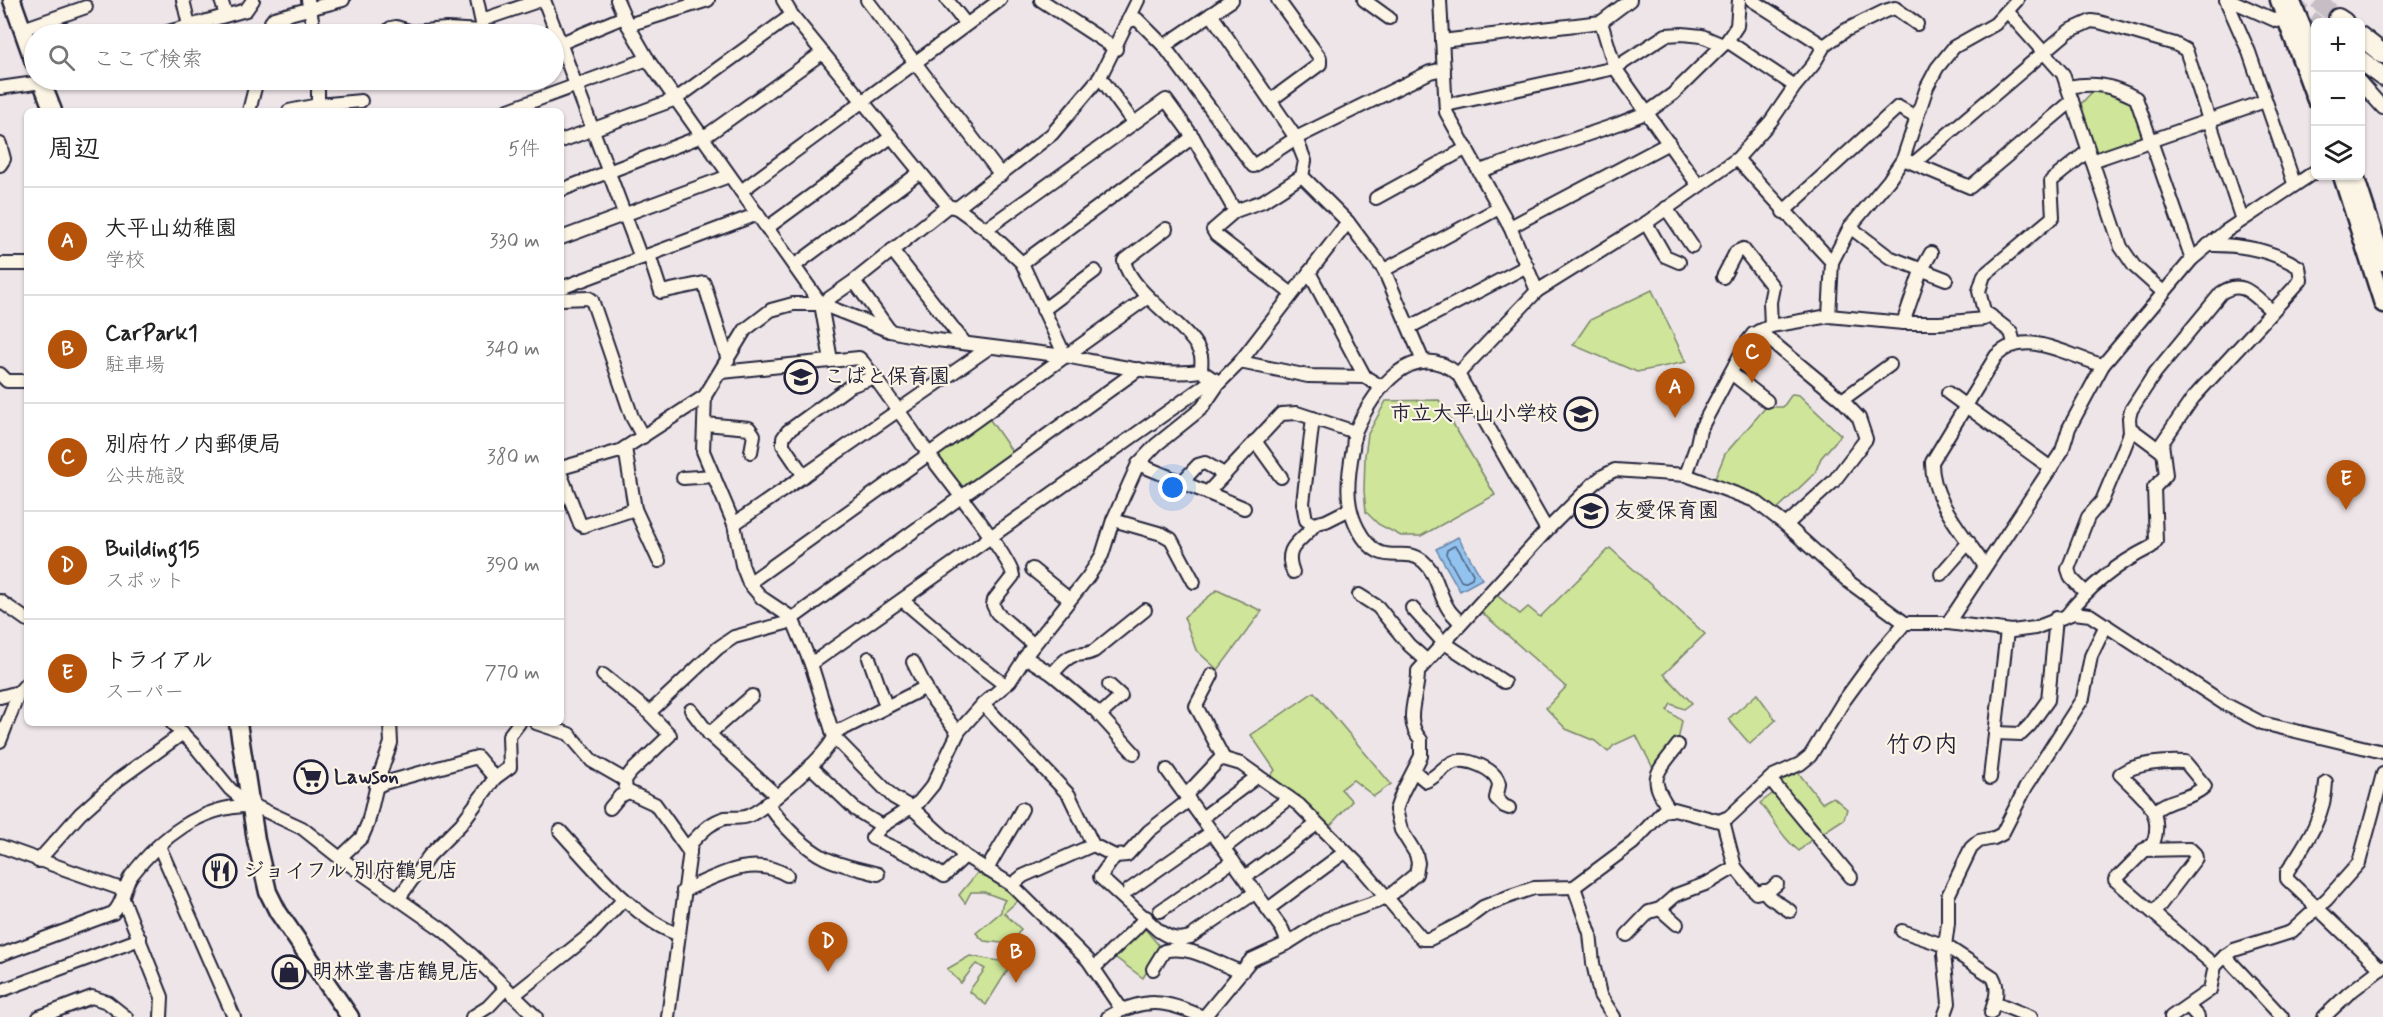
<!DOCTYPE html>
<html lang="ja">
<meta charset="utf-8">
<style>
:root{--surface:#fff;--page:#f2f2f2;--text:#222;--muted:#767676;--line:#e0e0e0;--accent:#b45309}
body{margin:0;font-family:Mynerve,"Klee One",sans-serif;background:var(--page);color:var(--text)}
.controls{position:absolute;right:18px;top:18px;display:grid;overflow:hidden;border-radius:9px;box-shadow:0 2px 4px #0004}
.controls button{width:54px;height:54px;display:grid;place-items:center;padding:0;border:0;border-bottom:2px solid var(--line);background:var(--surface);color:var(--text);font:30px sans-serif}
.you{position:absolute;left:1173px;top:488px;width:21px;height:21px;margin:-15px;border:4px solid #fff;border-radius:50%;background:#1a73e8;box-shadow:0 0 0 9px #1a73e833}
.badge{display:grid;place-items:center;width:39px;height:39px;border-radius:50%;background:var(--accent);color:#fff;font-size:20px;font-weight:700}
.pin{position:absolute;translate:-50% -50px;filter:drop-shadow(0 2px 3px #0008)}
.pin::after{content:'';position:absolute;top:32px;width:21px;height:18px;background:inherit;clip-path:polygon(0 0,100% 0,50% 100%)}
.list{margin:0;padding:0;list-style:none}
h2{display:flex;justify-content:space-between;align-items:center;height:78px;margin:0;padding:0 24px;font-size:26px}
h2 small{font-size:20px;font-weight:400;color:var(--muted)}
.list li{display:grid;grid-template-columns:39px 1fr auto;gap:18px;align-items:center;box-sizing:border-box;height:108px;padding:0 24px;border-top:2px solid var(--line)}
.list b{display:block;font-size:22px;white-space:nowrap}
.list p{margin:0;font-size:20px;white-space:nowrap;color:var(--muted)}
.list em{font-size:20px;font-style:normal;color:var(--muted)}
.icon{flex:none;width:33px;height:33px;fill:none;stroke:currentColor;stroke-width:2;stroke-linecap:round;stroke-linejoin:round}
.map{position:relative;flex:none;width:2383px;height:1017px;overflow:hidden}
.search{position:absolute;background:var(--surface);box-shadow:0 2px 4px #0004;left:24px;top:24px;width:540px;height:66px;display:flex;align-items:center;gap:15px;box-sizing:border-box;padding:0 21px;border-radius:33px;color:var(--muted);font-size:22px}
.panel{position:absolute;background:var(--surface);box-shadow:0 2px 4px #0004;left:24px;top:108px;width:540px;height:618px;border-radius:9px}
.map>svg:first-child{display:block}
.green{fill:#cee59a;stroke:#78846a;stroke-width:1.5}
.water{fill:#92c3ee;stroke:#6583a6;stroke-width:1.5}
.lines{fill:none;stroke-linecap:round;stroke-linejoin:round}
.shore{stroke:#4f6283;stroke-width:1.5}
.highway-tunnel{stroke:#c5bec5;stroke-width:18;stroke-dasharray:18 9;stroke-linecap:butt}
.minor-casing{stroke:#22223b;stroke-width:16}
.major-casing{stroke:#22223b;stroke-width:21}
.highway-casing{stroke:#22223b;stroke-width:22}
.minor{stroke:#fcf5e5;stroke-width:12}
.major{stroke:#fcf5e5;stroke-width:16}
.highway{stroke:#fcf5e5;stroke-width:18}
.labels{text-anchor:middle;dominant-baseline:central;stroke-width:4.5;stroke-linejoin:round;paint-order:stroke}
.poi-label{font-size:21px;font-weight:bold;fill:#22223b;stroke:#fcf5e5;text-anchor:start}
.quarter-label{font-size:24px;font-weight:bold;fill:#22223b;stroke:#fcf5e5}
</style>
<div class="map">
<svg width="2383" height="1017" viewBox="0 0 2383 1017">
<rect width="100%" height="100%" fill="#eee5e8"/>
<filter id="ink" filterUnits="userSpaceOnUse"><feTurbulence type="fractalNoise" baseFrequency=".0167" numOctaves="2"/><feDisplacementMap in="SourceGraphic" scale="12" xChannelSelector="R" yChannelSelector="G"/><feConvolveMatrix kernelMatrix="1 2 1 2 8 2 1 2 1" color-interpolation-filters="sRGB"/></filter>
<g filter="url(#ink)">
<!-- green -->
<g class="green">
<polygon points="2095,89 2133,104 2145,139 2095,157 2078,107"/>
<polygon points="1652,290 1686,362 1637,372 1573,345 1590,320"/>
<polygon points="1792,394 1799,395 1841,435 1821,458 1815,473 1775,511 1714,481 1725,454 1766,407 1783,407"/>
<polygon points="1439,400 1495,495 1421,536 1401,536 1378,524 1366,512 1364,491 1365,456 1368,434 1386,401"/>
<polygon points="988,417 1016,457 961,495 933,455"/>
<polygon points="1610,548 1705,634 1664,674 1692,703 1684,709 1671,704 1667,710 1682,721 1678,741 1654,770 1636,735 1614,745 1608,752 1595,741 1566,729 1546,708 1566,687 1479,610 1495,594 1520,614 1528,607 1540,617"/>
<polygon points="1217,590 1262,611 1218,670 1196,650 1184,617"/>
<polygon points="1314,692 1391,784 1374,796 1353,780 1341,789 1352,801 1328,828 1270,777 1275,770 1251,735"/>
<polygon points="1757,694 1776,720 1750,744 1728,719"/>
<polygon points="1797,771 1822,803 1833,797 1847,809 1844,819 1824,832 1819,831 1777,779"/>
<path d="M1775 792 1814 837 1799 851C1782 838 1774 819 1760 803Z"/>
<polygon points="978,872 1002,884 1021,898 1004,913 1021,929 1011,944 984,941 976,933 1001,912 1002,905 1005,900 984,892 971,892 965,903 959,895"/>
<polygon points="1141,924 1161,948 1143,978 1116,958 1115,954"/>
<polygon points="970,956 1012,963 986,1005 969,991 985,969 977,964 974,966 961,983 947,969"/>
</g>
<!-- water -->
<polygon class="water" points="1458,537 1482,579 1460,591 1436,549"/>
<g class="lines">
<!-- shore -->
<polygon class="shore" points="1454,546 1457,547 1473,574 1472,578 1464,582 1461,581 1446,554 1447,550"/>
<!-- highway-tunnel -->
<g class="highway-tunnel">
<polyline points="2317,0 2338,18"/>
<polyline points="2289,2 2316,24"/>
</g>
<!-- minor casing -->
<g class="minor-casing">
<g id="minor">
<polyline points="183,0 189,25"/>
<polyline points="221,0 226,15"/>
<polyline points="308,0 315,34"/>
<polyline points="477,0 483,28"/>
<polyline points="544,0 641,258"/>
<polyline points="617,0 628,25 650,63 821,304 831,360"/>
<path d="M783 0 792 15 948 206 957 208 986 229 1022 263 1065 356C1109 364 1157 377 1201 371L1219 383"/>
<polyline points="867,0 1001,175"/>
<polyline points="947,0 966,24"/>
<polyline points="1041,0 1116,49"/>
<polyline points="1364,0 1389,18"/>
<polyline points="1440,0 1446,112 1510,227 1537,291"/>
<polyline points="1752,0 1824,46"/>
<polyline points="2226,0 2249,52 2294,183"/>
<polyline points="2230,0 2277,21 2286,18"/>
<polyline points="2007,11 2063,74 2121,247 2134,266 2163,292"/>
<polyline points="1211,14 1296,138 1305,161 1302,176 1263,201 1235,211 1213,230 1216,235 1292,294"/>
<polyline points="482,20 541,0"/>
<polyline points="1129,21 1137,19 1164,46 1253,166 1296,138 1430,72 1444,69"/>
<polyline points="1601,22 1615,68 1698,185"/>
<polyline points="628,25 708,0"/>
<polyline points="23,29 86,7"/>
<polyline points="161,34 246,10 253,0"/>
<polyline points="268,34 271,22 274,18 343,0"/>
<polyline points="385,34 391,28 396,27 412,32 446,29 483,31"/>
<polyline points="1442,41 1601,22 1630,0"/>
<polyline points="1727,41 1795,86"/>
<polyline points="554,46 624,17"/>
<polyline points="1164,46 1232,0"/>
<polyline points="1100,77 1133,122"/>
<polyline points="2360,82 2383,108"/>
<path d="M2068 87C2094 82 2112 85 2136 98L2192 259"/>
<polyline points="0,88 42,82"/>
<polyline points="1271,100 1320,64 1320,58 1278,0"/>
<polyline points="1446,105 1615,68 1666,35 1682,34 1702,36 1723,45"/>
<polyline points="249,111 257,80"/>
<polyline points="289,111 318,105 361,101"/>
<polyline points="318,111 318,80"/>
<polyline points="506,111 648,59"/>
<polyline points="561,141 676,99 792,15"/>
<polyline points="0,144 4,159 0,165"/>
<polyline points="1737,159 1832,262"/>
<polyline points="1908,161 1970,187 2072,101"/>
<polyline points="2092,161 2265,101"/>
<polyline points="1914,163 2069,31 2091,21 2099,22 2175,44 2186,50 2242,220"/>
<polyline points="1480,171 1618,124 1648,112 1673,94 1727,41 1737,26 1739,0"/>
<polyline points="1302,176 1348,222 1384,270 1423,361"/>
<polyline points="561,190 710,133 822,53"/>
<polyline points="741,191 1000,0"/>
<polyline points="1376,198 1467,148"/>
<polyline points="957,208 1052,134 1100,77 1138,0"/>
<polyline points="1666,208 1692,246"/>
<polyline points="1783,212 1898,107 1916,117"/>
<polyline points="1646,223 1665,256 1679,262"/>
<polyline points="1510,227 1669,143"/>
<polyline points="1850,227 1889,257 1946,279"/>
<polyline points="767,228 891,137"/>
<polyline points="986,229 1166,100 1193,137 1235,211"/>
<path d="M1166 229 1124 261C1132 296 1195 328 1201 356 1202 361 1201 366 1201 371"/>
<polyline points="561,238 729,176"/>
<polyline points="892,250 964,342"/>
<polyline points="649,255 661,292 704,283 728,360"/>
<polyline points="1022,263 1193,137"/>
<polyline points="0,264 27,264"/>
<polyline points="794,266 919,173"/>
<polyline points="1384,270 1499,208"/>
<polyline points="1309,272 1365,377"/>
<polyline points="1723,277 1736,252 1743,249 1773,287 1770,302 1771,326"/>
<polyline points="854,281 890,331"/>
<polyline points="561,288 758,214"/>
<polyline points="561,299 589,298 592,300 632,417 643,437"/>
<polyline points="821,304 854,281 948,206"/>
<polyline points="1043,310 1095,271"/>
<polyline points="1829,316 1832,262 1850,227 1889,180 1903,159 1927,87 1937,68 1954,47 1995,24 2017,0"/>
<polyline points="1903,323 1921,271 1931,253"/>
<polyline points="1410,327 1527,266"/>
<polyline points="1759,331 1842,400 1859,418 1866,439 1834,481 1786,525"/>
<polyline points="2014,343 2011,332 1984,311 1979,291 1984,275 2053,217 2051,181 2088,151"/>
<polyline points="1240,362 1308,376 1365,377 1382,387"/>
<path d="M722 372 859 358 863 362C886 392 908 424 930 456 944 475 1012 559 1013 576L994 600 993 605 997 613 1034 645"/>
<polyline points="1731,373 1767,401"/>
<polyline points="0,374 7,381 27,381"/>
<polyline points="1458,374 1537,291 1646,223 1737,159 1771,121 1795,86 1813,65 1824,46 1846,30 1885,11 1895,8 1917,24"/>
<polyline points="1948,393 2051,468"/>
<polyline points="1842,400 1890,365"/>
<polyline points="1313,418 1303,503 1306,520 1313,524 1326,521 1350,509"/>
<polyline points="705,424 749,428 754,435 751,452"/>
<polyline points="2130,428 2161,451"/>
<polyline points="1255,441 1281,477"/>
<polyline points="625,448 635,509 659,561"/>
<polyline points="1138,464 1244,508"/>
<polyline points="561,468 620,451 705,396 745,330 771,310 793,304 821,304 890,331 929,339 1065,356"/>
<polyline points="561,475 580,524 583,526 635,509"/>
<polyline points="1686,475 1697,444 1700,430 1747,342 1753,334 1771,326 1829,316 1903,323 1940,323 1984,319 1991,316"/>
<polyline points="804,476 783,445 783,438 788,431 850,386 875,377"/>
<polyline points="683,478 714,476"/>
<polyline points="1182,482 1198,465 1205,463 1224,474"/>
<polyline points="1208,492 1281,414 1297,413 1355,432"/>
<polyline points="1113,520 1162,534 1171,539 1194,582"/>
<polyline points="734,524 990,347"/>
<path d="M1984 565C1964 534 1931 500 1932 462L1996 356C2026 326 2068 357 2103 365"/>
<polyline points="1032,569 1069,599"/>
<path d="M1293 572C1282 546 1302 542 1315 524"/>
<polyline points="1941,574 1969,542"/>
<polyline points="749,583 1148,297"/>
<path d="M2086 593 2071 578 2068 569 2088 517 2102 501 2123 451 2130 433 2129 418 2131 410 2155 373 2221 293C2243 278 2254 296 2272 311"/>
<polyline points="1359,595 1378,607 1409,645 1426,660"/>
<polyline points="902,600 980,666 1005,685"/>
<polyline points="0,601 27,620"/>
<polyline points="1412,608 1443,642 1504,682"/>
<path d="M2067 615C2090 585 2117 564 2151 547L2156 541 2154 488 2166 475 2162 443 2193 398 2301 280 2299 267C2272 250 2240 244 2208 245"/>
<path d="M1461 623C1457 619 1452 614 1449 610 1438 594 1438 574 1423 561 1402 544 1381 572 1358 529 1344 503 1348 476 1353 448 1354 442 1353 436 1356 430 1373 392 1412 336 1458 374L1547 530"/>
<polyline points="1948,623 2062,451 2069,428 2103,365 2192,259 2226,231 2316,171"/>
<polyline points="1025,657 1052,674 1095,710 1134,753"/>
<polyline points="869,658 886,706"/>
<polyline points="913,662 930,696 958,733"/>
<polyline points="811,664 1214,379"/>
<path d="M1052 674C1058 668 1066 657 1075 655 1084 654 1086 655 1094 651L1145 610"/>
<polyline points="603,675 644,708 670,735 631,772 625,780 626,793"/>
<polyline points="1212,675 1196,706 1224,759"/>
<polyline points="0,697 19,692"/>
<polyline points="983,704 1069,795 1093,845 1115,856 1127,855 1149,831 1189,800"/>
<polyline points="691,710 709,734 777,796"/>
<polyline points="649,713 718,648 734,637 786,623 1139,369"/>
<polyline points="1100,715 1121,696 1109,685"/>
<polyline points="172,723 194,745 230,789 244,801 302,828 340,858 443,930 473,956 536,1017"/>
<polyline points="536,723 569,734 592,761 625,780"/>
<polyline points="832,732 843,729 926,687"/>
<polyline points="1995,733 2021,734 2030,725 2048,700 2056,618"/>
<polyline points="709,734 752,696"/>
<polyline points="834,737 893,797 912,808 965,856 1012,885 1088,960 1122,1010"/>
<polyline points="0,741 19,692 27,683"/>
<polyline points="810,766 856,810 882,826"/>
<polyline points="1167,770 1282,929 1288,943"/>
<path d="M1414 771 1426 781C1437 777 1443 766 1454 762 1467 757 1496 769 1499 784 1499 787 1497 794 1496 798L1504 806 1509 808"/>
<polyline points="1990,778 2007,631"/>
<polyline points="1770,779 1851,877"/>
<path d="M2326 782C2325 817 2305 844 2287 872V879L2381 969"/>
<polyline points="376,787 384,783 477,757 495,778"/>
<polyline points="1186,795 1219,760 1224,759 1241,764 1299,805 1359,865 1422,939 1430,939 1463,922 1483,907 1513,895 1534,888 1574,887 1633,843 1663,811 1674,809 1719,821 1729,817 1773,776 1800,764 1810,756 1843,702 1875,658 1905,623"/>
<path d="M767 803C782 824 802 846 825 858 841 866 861 869 878 874"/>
<polyline points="610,808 620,796 629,792 655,804 690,853"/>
<path d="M1670 810C1647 776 1656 775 1678 745"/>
<path d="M2155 811C2168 798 2191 800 2205 786L2185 762C2166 761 2136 763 2120 774 2140 795 2164 809 2154 841L2115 880 2215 966"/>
<polyline points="1202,818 1258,776"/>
<polyline points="1723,821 1735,867"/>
<path d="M560 831C590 864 636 921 678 934"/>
<polyline points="0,846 124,890"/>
<polyline points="159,846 234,1017"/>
<polyline points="1224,848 1289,798"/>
<polyline points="2143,850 2190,849 2195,854 2196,858 2154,913"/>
<polyline points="344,854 362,837 368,823 378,780 391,743 390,723"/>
<polyline points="965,856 944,876 914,857 872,838 882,826 919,802 933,785 959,731 983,704 1010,681 1030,650 1088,577 1102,555 1113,520 1138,464 1156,445 1202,408 1219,383 1240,362 1348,222"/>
<path d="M1115 856 1100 877 1159 931C1170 938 1177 941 1190 937L1256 892"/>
<polyline points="38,861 80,814 118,780 183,733"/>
<path d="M987 870C998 848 1011 830 1022 809"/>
<polyline points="1245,877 1317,824"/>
<polyline points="1012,885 1023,876 1093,845"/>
<polyline points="1574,887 1590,933 1593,963 1600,995 1614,1017"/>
<polyline points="1129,890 1212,832"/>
<path d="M683 891C717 876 751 854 787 875"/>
<polyline points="1764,891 1769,897 1790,911"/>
<polyline points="399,898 429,856 461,824 495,778 510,767 509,736 519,723"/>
<polyline points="123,899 162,997 161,1017"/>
<polyline points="1268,909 1345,852"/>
<polyline points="1660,909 1676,895 1708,883 1735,867 1756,893 1770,890 1777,884"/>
<polyline points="1160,911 1233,861"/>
<path d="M1902 931 1946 946 1993 977C2000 990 1995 1000 1991 1013"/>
<polyline points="1627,935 1649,912 1660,909 1677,924"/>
<path d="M0 955 113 913C124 903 123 888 131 876 160 838 201 805 251 806"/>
<polyline points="2225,956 2282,1017"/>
<polyline points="1094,968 1134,930 1146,917"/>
<path d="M1153 969 1164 951C1192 944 1216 964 1242 972"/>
<polyline points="0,991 140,939"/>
<polyline points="514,995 592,933 624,899"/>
<polyline points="1994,1002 2031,1017"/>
<polyline points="2188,1006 2198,1017"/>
<polyline points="39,1017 92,997 107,1002 126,1017"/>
<polyline points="472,1017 488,1007 506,988"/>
<path d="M668 1017 691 843C701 833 710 822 725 818 732 817 741 819 748 816 767 808 826 756 834 737L811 664 792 618 762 598 749 583 742 565 734 524 703 451 705 396"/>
<path d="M1108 1017C1145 997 1166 1000 1203 1017"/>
<path d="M1204 1017 1251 960 1288 943 1326 919 1376 902 1393 893 1416 874 1418 863 1416 854 1401 830 1396 810 1402 793 1421 756V740C1402 719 1419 695 1418 671L1547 530 1593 484 1603 476 1615 470 1686 475 1755 501 1786 525 1849 582 1905 623H1948L2012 631 2035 628 2074 613 2090 615 2225 704 2262 723 2383 752"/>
<polyline points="1944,1017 1949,1003 1944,954 1948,923 1948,896 1971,848 1979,841 1994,838 2002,834 2026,787 2083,698 2091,656 2106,625"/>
<polyline points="2171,1017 2210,990 2215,966 2225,956 2234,950 2291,932 2327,899 2359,863 2383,774"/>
<polyline points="2324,1017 2349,993 2383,967"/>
</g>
</g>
<!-- major casing -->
<g class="major-casing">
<g id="major">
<polyline points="12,0 34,62"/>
<polyline points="2279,0 2316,100"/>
<polyline points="2291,0 2316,60"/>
<polyline points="41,80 53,111"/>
<polyline points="2342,176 2383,304"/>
<polyline points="2355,176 2383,262"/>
<polyline points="238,723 256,840 268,892 278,912 350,1017"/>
</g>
</g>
<!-- highway casing -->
<g class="highway-casing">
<g id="highway">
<polyline points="2338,18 2344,22"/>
<polyline points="2360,36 2383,54"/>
<polyline points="2360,60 2383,77"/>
</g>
</g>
<!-- minor -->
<use href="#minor" class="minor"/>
<!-- major -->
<use href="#major" class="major"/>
<!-- highway -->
<use href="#highway" class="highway"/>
</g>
</g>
<!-- icons -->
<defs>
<g id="school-ring" transform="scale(1.725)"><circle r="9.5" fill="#fcf5e5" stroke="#22223b" stroke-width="1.5"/><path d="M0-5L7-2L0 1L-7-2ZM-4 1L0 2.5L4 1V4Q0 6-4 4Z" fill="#22223b"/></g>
<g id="supermarket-ring" transform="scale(1.725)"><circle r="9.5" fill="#fcf5e5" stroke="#22223b" stroke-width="1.5"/><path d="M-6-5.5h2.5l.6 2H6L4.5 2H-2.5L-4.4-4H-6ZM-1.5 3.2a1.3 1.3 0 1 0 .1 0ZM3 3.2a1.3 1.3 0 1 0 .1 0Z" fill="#22223b"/></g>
<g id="restaurant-ring" transform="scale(1.725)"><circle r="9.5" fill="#fcf5e5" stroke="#22223b" stroke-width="1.5"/><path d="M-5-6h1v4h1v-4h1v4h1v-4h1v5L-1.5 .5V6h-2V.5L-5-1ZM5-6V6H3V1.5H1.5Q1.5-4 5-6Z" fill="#22223b"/></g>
<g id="shop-ring" transform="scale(1.725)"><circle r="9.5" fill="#fcf5e5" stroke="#22223b" stroke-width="1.5"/><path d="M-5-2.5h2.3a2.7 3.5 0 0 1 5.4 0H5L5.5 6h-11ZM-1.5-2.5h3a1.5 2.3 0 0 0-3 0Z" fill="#22223b"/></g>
</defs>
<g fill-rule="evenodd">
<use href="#school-ring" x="801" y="377"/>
<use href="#school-ring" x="1581" y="414"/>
<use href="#school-ring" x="1591" y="511"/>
<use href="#supermarket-ring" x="311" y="777"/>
<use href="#restaurant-ring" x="220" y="871"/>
<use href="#shop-ring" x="289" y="972"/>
</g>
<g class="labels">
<!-- poi labels -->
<g class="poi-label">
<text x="824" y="377">こばと保育園</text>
<text x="1558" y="414" text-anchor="end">市立大平山小学校</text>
<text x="1614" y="511">友愛保育園</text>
<text x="334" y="777">Lawson</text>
<text x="243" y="871">ジョイフル 別府鶴見店</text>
<text x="312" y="972">明林堂書店鶴見店</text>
</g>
<!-- quarter labels -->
<g class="quarter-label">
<text x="1922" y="745">竹の内</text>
</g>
</g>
</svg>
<div class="controls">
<button>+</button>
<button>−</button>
<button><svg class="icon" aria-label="layers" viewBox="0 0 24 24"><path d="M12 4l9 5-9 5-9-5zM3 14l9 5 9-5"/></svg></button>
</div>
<div class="you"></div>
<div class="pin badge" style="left:1675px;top:418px">A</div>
<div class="pin badge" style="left:1016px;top:983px">B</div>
<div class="pin badge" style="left:1752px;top:383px">C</div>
<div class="pin badge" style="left:828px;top:972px">D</div>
<div class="pin badge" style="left:2346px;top:510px">E</div>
<div class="search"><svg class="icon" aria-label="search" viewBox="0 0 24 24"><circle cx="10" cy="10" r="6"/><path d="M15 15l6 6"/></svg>ここで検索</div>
<section class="panel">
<h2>周辺<small>5件</small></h2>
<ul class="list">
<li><span class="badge">A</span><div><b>大平山幼稚園</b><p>学校</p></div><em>330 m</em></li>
<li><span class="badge">B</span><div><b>CarPark1</b><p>駐車場</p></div><em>340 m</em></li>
<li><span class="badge">C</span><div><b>別府竹ノ内郵便局</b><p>公共施設</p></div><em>380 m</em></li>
<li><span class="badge">D</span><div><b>Building15</b><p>スポット</p></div><em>390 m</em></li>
<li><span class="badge">E</span><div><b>トライアル</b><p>スーパー</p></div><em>770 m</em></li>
</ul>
</section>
</div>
